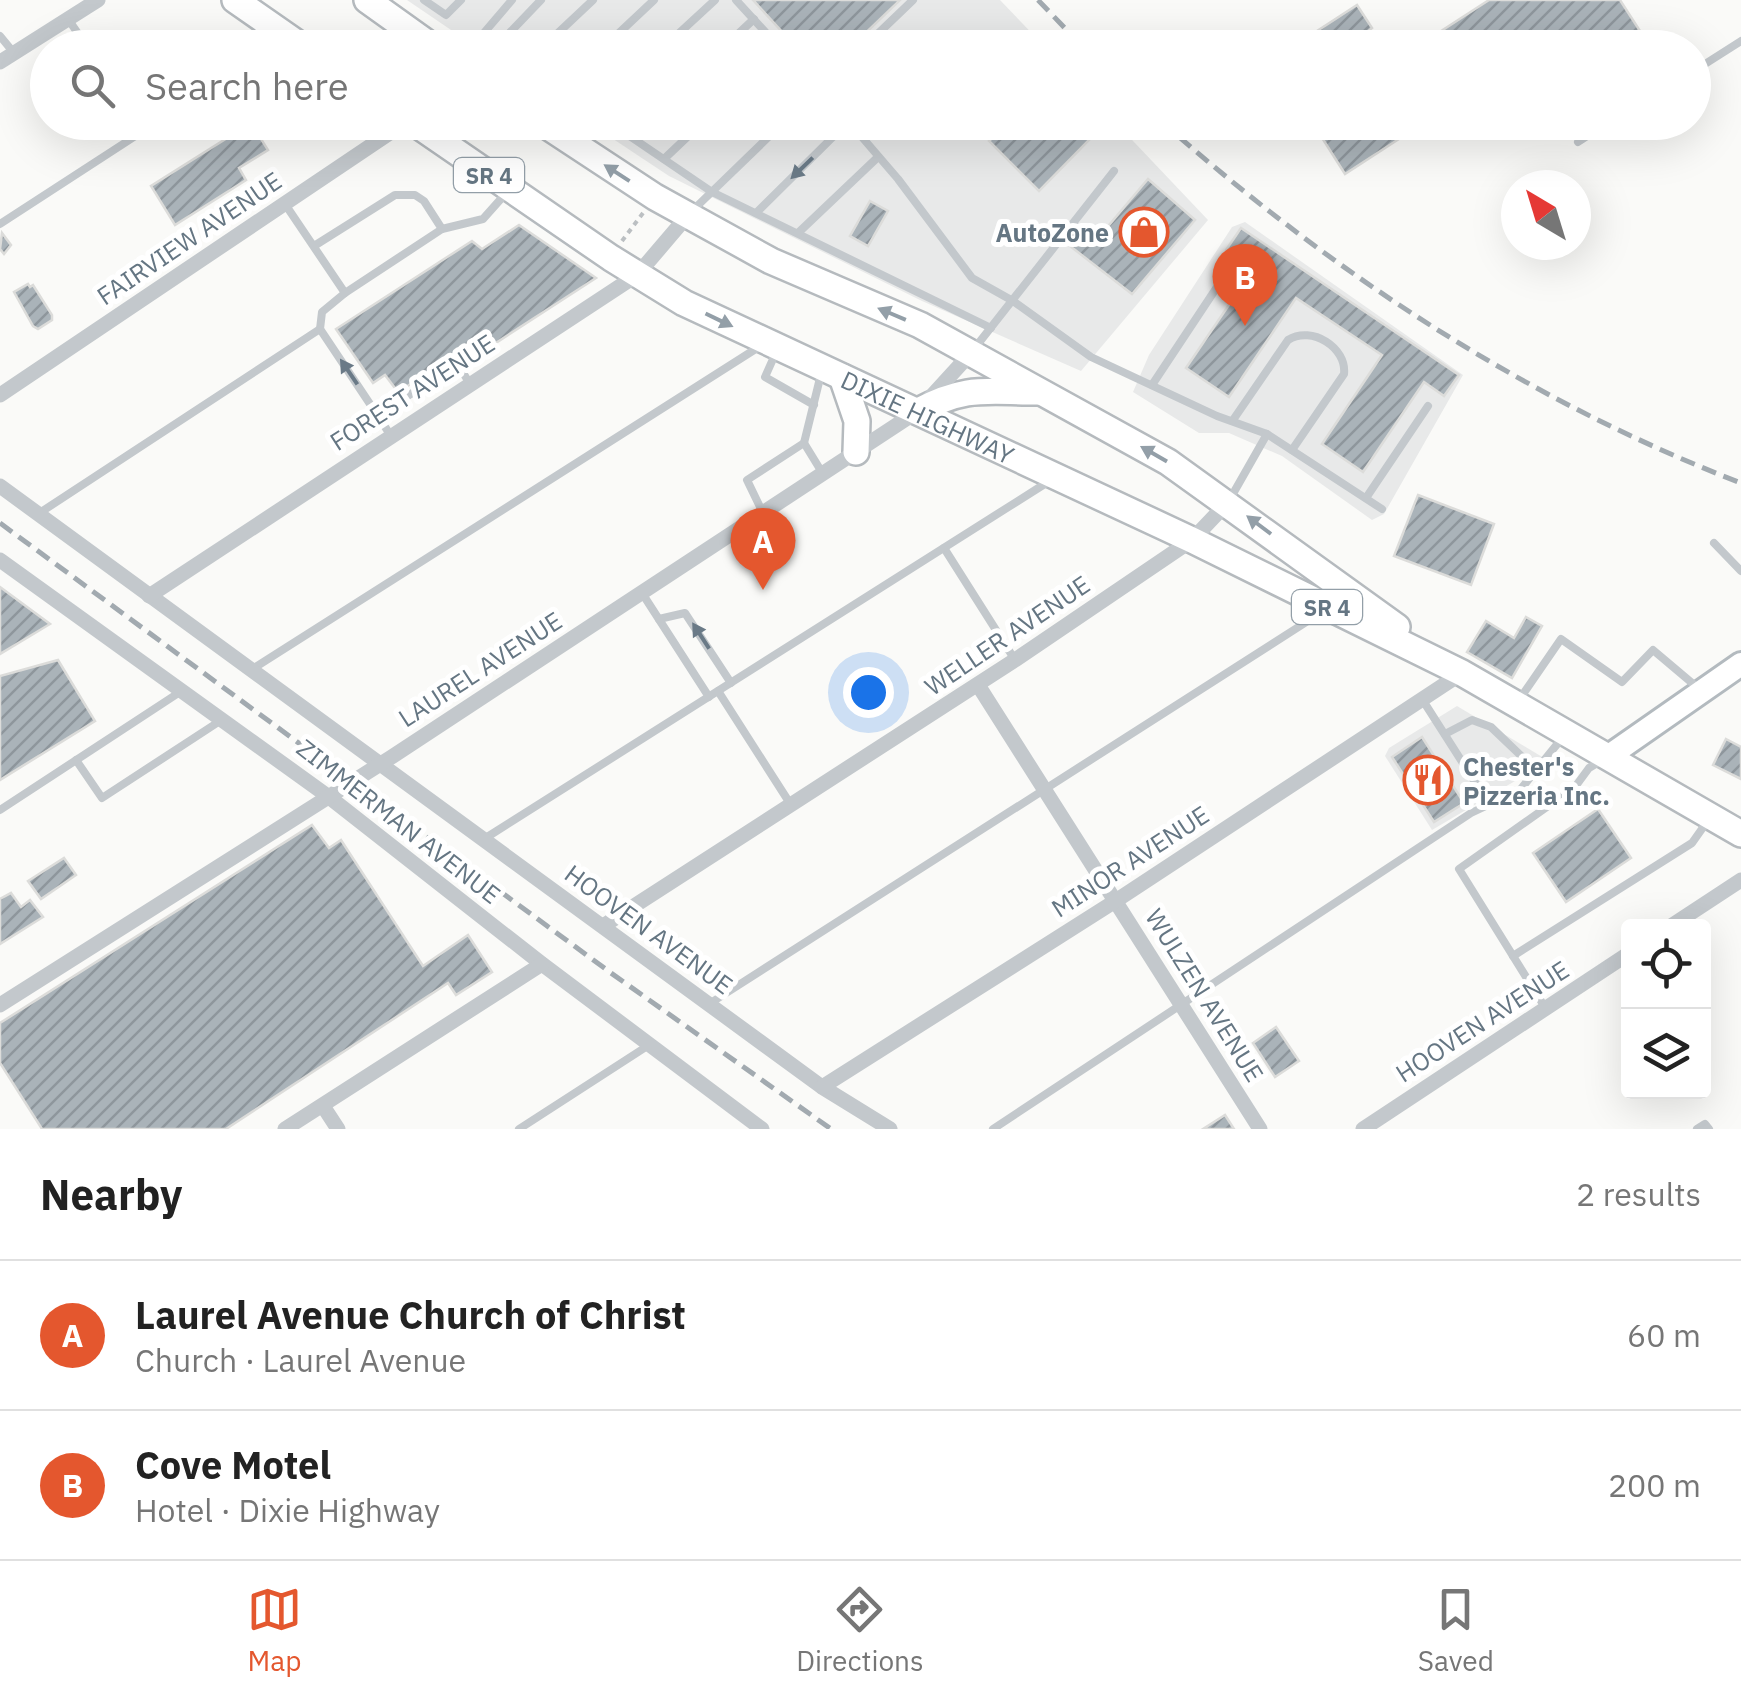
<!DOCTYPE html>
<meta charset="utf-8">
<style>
:root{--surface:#fff;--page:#f6f6f6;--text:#222;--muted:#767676;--line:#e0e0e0;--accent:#e4572e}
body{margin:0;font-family:"IBM Plex Sans",sans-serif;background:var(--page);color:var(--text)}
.controls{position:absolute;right:30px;bottom:30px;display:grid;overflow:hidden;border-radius:10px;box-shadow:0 10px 40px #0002}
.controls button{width:90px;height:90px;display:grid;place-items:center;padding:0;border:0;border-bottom:2px solid var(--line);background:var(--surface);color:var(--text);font:50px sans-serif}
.compass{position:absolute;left:1501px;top:170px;width:90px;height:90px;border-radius:50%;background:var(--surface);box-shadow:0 10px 40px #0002;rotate:322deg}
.you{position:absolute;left:868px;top:692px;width:35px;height:35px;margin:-25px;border:8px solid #fff;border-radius:50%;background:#1a73e8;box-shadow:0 0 0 15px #1a73e833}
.badge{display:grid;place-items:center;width:65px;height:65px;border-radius:50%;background:var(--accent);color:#fff;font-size:32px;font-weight:700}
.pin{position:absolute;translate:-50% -82px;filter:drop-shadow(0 2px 5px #0008)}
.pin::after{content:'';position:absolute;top:52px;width:35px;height:30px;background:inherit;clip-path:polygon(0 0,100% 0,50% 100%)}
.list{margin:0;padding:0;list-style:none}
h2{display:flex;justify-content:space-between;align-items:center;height:130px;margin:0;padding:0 40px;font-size:42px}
h2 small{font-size:32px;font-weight:400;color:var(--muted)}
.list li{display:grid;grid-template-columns:65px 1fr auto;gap:30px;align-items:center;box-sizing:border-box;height:150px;padding:0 40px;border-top:2px solid var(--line)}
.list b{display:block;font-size:38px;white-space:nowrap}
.list p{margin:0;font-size:32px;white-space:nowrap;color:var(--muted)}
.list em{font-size:32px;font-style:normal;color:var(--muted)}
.icon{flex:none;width:55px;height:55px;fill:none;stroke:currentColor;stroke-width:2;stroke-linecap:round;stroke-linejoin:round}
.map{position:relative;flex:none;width:1741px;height:1129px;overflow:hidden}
.search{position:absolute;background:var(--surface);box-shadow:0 10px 40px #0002;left:30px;right:30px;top:30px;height:110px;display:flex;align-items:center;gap:25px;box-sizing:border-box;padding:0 35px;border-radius:55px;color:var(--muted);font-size:38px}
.sheet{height:430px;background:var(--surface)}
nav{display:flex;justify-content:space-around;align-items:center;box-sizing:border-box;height:140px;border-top:2px solid var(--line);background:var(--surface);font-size:28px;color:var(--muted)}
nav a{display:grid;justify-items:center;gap:5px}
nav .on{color:var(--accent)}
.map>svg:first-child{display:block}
.built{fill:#e8e9e9}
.building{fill:url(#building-hatch);stroke:#dcdcda;stroke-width:2.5}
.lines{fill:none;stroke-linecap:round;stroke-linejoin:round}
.secondary-casing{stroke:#b3babf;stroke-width:28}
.primary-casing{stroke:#b5babe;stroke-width:30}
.path{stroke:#bbbfc2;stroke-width:4;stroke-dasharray:5 5;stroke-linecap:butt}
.lane{stroke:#c3c8cc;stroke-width:8}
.street{stroke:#c3c8cc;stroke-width:15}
.secondary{stroke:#fff;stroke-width:22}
.primary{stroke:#fff;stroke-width:25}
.rail{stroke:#a2aab0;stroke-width:5;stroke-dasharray:15 8;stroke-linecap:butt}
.oneway{fill:#6a7a87}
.oneway2{fill:#939fa8}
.labels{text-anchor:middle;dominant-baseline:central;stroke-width:10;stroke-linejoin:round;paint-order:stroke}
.shield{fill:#fff;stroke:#939fa8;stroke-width:2.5}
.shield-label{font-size:22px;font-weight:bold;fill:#657683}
.poi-label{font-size:25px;font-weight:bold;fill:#657683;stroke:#fff;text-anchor:end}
.street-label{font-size:25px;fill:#657683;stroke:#fff}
</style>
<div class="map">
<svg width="1741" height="1129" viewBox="0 0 1741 1129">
<defs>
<pattern id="building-hatch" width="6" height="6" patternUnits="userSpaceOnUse" patternTransform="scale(2.5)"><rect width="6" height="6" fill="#aab3b9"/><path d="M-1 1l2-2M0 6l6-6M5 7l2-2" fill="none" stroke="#8e969c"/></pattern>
</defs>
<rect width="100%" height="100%" fill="#fafaf8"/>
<!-- built -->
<g class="built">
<polygon points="407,0 1000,0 1045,47 476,47"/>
<polygon points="589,123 1116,123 1208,220 1081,371 922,301 669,176"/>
<polygon points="1245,222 1463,375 1384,514 1372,520 1282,456 1229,433 1199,433 1133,392 1149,355 1232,227"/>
<polygon points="1457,706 1549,761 1432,830 1385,756 1389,748"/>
</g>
<!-- building -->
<g class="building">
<polygon points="753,0 900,0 850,48 797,48"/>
<polygon points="1489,0 1620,0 1651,48 1576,48 1566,32 1541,48 1415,48"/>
<polygon points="1357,5 1372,28 1348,48 1291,48"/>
<polygon points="1008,122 1077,122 1092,137 1039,191 989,141"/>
<polygon points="1312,122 1425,122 1345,174"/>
<polygon points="251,123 268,150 239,168 246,180 175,225 151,186"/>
<polygon points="1148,179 1195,220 1132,294 1070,246 1093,244"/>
<polygon points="870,201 888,211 868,246 850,236"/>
<polygon points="519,225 596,278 485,350 478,341 398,392 385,375 373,383 336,329 472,241 482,249"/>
<polygon points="1241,228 1459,375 1444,396 1424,382 1363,472 1322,444 1382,355 1296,298 1229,397 1186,368 1254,268 1226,250"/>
<polygon points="2,233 11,245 4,254 0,249"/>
<polygon points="28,284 30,287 33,285 52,315 52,320 38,329 33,326 14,292"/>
<polygon points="1418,495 1494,524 1471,585 1394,556"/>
<polygon points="0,587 50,624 0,654"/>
<polygon points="1526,617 1542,626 1512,678 1467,652 1486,621 1514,638"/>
<polygon points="58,660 95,721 0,780 0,676"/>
<polygon points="1422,737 1464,803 1434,822 1392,757"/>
<polygon points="1726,739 1741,747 1741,779 1713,765"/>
<polygon points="1598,809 1631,858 1566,902 1533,853"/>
<polygon points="312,825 329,848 341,840 423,966 468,935 492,972 456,995 448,983 226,1129 42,1129 0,1063 0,1023"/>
<polygon points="64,858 76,875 41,899 28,881"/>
<polygon points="11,893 21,907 30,900 43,917 0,944 0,899"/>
<polygon points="1276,1027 1299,1061 1275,1077 1253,1043"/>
<polygon points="1225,1115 1234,1129 1203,1129"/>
</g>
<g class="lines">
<!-- secondary casing -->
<g class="secondary-casing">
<polyline id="secondary" points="1609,756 1741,664"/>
</g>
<!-- primary casing -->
<g class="primary-casing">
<g id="primary">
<polyline points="235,0 304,48"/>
<polyline points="367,0 434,48"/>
<path id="s1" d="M413 122 611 258 684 303 1192 540 1462 673 1741 834"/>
<polyline points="541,122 655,197 771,261 920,325 1168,462 1397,627"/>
<polyline points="842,377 857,421 856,452"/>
<path d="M918 411C968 385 985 392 1038 392"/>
</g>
</g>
<!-- path -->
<polyline class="path" points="622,241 643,213"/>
<!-- lane -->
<g class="lane">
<polyline points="424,0 446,15 461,0"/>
<polyline points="736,0 780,48"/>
<polyline points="68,19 88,48"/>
<polyline points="0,36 14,53"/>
<polyline points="471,48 512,0"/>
<polyline points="495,48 541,0"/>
<polyline points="542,48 593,0"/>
<polyline points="603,48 654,0"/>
<polyline points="663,48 715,0"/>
<polyline points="723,48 754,19"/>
<polyline points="863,48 913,0"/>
<polyline points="1694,71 1741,41"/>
<polyline points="609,122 712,192 991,328"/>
<polyline points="849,122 898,179 972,278 1013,301 1091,357 1217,416 1267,434 1382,509"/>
<polyline points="629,136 643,122"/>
<polyline points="1578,142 1609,122"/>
<polyline points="664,159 703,122"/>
<polyline points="285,204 345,293 442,229 424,201 415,195 395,195 314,246"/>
<polyline points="692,211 784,122"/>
<polyline points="756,213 848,122"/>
<polyline points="0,224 140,133 141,122"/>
<polyline points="442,229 483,219 508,191"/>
<polyline points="798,233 878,157"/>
<polyline points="345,293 322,312 320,329 378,416"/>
<polyline points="974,349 1114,171"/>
<polyline points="777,350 765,377 814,405"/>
<polyline points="1152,385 1225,275"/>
<path d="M1233 420 1288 340C1312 325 1347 348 1344 374L1292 450"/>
<polyline points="391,436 378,416 457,363 470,384"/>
<polyline points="804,443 822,370"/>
<polyline points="1366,498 1428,406"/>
<polyline points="1230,499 1267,434"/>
<polyline points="763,513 747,480 804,443 823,474"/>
<polyline points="38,514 320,329"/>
<polyline points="1714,543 1741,571"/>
<polyline points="944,548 1015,660"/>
<polyline points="642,593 709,697"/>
<polyline points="659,619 685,613 731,683"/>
<polyline points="251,670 762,345"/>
<polyline points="718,691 791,805"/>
<polyline points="1422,699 1489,804"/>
<polyline points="1519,700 1561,639 1622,682 1653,650 1698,688"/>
<polyline points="1445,734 1472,720 1491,727 1536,770"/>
<polyline points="76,760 102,798 223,719"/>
<polyline points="0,810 180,692"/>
<polyline points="484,839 1051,480"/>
<polyline points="1513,956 1692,843 1709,819"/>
<polyline points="709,1004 1325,610"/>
<polyline points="1546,1009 1459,869 1575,787 1589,768 1602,760"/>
<polyline points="519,1129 649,1045"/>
<polyline points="993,1129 1471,813 1520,790 1563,737"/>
<polyline points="1697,1129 1705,1124 1709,1129"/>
</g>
<!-- street -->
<g class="street">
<polyline points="0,62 98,0"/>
<polyline points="0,395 406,122"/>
<polyline points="0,486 822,1087 890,1129"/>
<polyline points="0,560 329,797 542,964 762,1129"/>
<polyline points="149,596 637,275 689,214"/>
<polyline points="978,685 1260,1129"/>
<polyline points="603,926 1015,660 1192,540 1227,503"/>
<polyline points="1671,926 1741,880"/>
<polyline points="0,1005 390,758 918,411 971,353"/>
<polyline points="822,1087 1117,900 1462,673"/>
<polyline points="323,1106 338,1129"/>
<polyline points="285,1129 542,964"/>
<polyline points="1363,1129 1628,954"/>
</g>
<!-- secondary -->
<use href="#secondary" class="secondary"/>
<!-- primary -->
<use href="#primary" class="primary"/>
<!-- rail -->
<g class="rail">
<polyline points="1038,0 1084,48"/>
<path d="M1162 122C1334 274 1526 400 1741 483"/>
<polyline points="0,523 611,973 831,1129"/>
</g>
</g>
<!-- one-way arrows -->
<defs><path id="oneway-solid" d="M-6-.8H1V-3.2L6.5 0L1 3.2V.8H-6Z" transform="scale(2.5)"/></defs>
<g class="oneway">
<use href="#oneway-solid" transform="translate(802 168) rotate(136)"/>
<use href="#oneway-solid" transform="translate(349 372) rotate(-124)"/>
<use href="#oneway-solid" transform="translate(701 636) rotate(-123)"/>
</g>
<g class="oneway2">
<use href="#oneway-solid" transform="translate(617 173) rotate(-147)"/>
<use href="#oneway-solid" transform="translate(892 314) rotate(-157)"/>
<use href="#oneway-solid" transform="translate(719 320) rotate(26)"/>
<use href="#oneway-solid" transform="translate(1154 454) rotate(-150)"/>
<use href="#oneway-solid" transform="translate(1259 525) rotate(-143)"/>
</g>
<!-- icons -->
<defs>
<g id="shop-ring" transform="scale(2.5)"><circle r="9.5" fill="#fff" stroke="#e4572e" stroke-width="1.5"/><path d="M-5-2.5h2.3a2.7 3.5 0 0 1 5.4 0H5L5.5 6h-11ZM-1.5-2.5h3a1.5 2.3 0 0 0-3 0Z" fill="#e4572e"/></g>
<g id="restaurant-ring" transform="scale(2.5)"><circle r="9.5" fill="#fff" stroke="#e4572e" stroke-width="1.5"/><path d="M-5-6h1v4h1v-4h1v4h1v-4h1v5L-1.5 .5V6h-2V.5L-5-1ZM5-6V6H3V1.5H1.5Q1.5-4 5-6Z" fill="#e4572e"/></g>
</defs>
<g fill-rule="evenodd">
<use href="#shop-ring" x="1144" y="232"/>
<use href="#restaurant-ring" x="1428" y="780"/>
</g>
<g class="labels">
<!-- shield labels -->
<g class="shield">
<rect x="454" y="158" width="70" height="34" rx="8"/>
<rect x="1292" y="590" width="70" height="34" rx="8"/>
</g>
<g class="shield-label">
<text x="489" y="175">SR 4</text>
<text x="1327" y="607">SR 4</text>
</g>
<!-- poi labels -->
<g class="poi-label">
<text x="1109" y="232">AutoZone</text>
<text x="1463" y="766" text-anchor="start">Chester's<tspan x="1463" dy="29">Pizzeria Inc.</tspan></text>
</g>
<!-- street labels -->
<g class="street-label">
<text transform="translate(189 238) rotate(-34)">FAIRVIEW AVENUE</text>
<text transform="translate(412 392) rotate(-33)">FOREST AVENUE</text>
<text stroke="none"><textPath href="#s1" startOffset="595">DIXIE HIGHWAY</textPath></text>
<text transform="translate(1007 635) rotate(-34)">WELLER AVENUE</text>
<text transform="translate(480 669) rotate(-33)">LAUREL AVENUE</text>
<text transform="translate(399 821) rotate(38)">ZIMMERMAN AVENUE</text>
<text transform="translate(1130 861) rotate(-33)">MINOR AVENUE</text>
<text transform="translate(649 929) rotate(36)">HOOVEN AVENUE</text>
<text transform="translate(1205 995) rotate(58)">WULZEN AVENUE</text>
<text transform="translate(1482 1021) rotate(-33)">HOOVEN AVENUE</text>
</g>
</g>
</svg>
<div class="controls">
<button><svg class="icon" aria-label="locate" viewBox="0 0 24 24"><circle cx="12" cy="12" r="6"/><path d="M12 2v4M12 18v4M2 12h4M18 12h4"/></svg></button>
<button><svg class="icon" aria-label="layers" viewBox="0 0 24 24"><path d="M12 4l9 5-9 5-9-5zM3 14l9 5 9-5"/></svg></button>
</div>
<svg class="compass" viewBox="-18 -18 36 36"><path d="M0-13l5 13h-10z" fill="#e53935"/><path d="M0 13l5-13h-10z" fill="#767676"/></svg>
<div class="you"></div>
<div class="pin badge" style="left:763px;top:590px">A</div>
<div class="pin badge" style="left:1245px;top:326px">B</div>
<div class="search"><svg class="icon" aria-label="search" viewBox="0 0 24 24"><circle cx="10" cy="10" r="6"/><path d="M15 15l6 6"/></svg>Search here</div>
</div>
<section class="sheet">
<h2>Nearby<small>2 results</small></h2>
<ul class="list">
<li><span class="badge">A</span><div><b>Laurel Avenue Church of Christ</b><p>Church · Laurel Avenue</p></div><em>60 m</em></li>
<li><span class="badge">B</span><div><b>Cove Motel</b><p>Hotel · Dixie Highway</p></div><em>200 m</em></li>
</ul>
</section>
<nav>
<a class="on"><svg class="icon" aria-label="map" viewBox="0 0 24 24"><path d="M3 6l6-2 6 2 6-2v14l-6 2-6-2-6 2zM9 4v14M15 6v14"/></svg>Map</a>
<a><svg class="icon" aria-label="directions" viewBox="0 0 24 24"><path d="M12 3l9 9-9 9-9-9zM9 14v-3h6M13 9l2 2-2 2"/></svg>Directions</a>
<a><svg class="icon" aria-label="saved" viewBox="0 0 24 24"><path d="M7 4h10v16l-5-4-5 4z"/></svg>Saved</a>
</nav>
